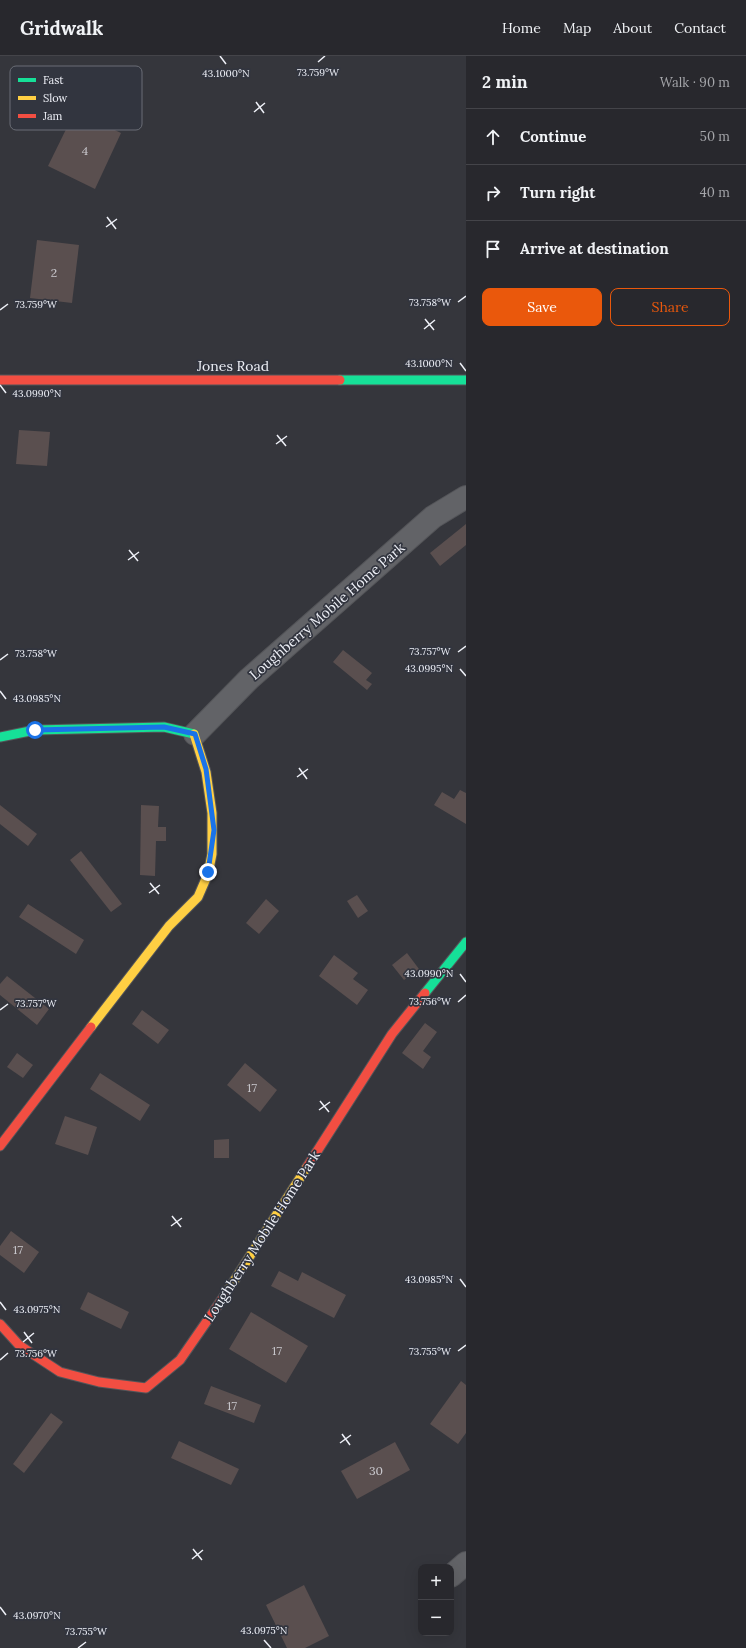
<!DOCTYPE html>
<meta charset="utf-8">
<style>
:root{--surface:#28282d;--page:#303035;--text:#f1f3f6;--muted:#a5a6aa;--line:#444449;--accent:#ea580c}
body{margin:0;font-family:Lora,serif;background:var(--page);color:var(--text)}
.controls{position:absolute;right:12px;bottom:12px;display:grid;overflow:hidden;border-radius:8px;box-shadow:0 4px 16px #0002}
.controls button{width:36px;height:36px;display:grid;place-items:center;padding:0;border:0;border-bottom:1px solid var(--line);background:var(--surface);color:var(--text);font:20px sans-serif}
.stop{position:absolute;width:12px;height:12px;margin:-9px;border:3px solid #1a73e8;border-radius:50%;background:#fff}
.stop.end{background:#1a73e8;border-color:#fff;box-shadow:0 1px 4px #0008}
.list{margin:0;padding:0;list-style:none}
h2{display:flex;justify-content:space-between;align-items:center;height:52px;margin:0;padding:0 16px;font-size:17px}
h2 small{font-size:13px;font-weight:400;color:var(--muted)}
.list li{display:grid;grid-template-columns:26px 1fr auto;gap:12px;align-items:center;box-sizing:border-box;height:56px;padding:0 16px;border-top:1px solid var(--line)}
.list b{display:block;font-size:15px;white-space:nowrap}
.list em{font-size:13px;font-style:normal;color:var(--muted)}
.actions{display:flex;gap:8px;padding:12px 16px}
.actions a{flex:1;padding:9px 0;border:1px solid var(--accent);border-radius:8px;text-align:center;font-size:14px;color:var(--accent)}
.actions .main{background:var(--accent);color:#fff}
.icon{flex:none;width:22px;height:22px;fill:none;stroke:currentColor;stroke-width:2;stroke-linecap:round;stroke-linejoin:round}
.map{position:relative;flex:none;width:466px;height:1592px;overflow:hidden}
header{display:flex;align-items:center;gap:24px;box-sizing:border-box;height:56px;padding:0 20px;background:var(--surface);border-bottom:1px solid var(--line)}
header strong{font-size:19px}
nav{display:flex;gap:22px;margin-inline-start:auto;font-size:14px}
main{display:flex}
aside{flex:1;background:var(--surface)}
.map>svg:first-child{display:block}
.building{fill:#5a4f4f}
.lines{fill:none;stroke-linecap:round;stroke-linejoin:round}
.street-casing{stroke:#545559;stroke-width:24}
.fast-casing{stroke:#545559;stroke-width:11}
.slow-casing{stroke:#545559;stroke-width:11}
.jam-casing{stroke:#545559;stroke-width:11}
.street{stroke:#626367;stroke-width:22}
.fast{stroke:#16e098;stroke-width:9}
.slow{stroke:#ffcf43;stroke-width:9}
.jam{stroke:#f24e42;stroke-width:9}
.route{stroke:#1a73e8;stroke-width:5}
.ticks{fill:none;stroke:#eef0f7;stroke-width:1.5}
.labels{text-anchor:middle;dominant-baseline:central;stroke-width:3.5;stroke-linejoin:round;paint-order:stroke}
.number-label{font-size:12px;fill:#c9c8cd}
.street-label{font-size:14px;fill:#eef0f7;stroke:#32353f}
.key{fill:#32353f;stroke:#6a6d76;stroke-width:1}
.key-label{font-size:11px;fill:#eef0f7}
.ticks-label{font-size:10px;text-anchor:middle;fill:#eef0f7;stroke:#32353f;stroke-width:3.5;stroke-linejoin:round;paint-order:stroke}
</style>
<header>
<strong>Gridwalk</strong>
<nav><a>Home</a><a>Map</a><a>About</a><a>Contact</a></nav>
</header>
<main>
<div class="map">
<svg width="466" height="1592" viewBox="0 0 466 1592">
<rect width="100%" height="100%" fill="#35363c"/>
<!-- building -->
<g class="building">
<polygon points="75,55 121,77 95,133 48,110"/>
<polygon points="37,184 79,189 72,247 30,242"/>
<polygon points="19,374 50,376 47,410 16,408"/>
<polygon points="466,468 466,489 440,510 430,497"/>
<polygon points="343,594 372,617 366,624 372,628 367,634 333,606"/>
<polygon points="460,734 466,737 466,768 434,749 442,736 454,743"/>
<polygon points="0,749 37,778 28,790 0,768"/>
<polygon points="141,749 159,750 158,771 166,771 166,785 156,785 155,820 140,819"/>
<polygon points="81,795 122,848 111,856 70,804"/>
<polygon points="357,839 368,855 358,862 347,845"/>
<polygon points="266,843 279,855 259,878 246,867"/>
<polygon points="28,848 84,884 76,898 19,861"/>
<polygon points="407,897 419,913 404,924 392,909"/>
<polygon points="334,899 358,917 353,923 368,934 357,949 319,920"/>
<polygon points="7,920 49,953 37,969 0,939 0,928"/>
<polygon points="142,954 169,974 158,988 132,968"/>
<polygon points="425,967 437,976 423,995 431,1001 423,1013 402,997"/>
<polygon points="17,997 33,1009 23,1022 7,1011"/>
<polygon points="245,1007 277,1034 260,1056 227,1029"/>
<polygon points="100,1017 150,1049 140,1065 90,1033"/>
<polygon points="65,1060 97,1071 88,1099 55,1088"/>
<polygon points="229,1083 229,1102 214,1102 214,1084"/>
<polygon points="11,1175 39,1196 24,1217 0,1199 0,1190"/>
<polygon points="279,1215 298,1225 302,1216 346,1239 334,1262 271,1230"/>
<polygon points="88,1236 129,1256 121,1273 80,1253"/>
<polygon points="251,1256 308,1290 286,1327 229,1293"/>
<polygon points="461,1325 466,1329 466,1377 458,1388 430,1368"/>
<polygon points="211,1330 261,1349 254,1367 204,1348"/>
<polygon points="51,1357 63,1366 24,1417 13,1408"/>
<polygon points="179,1385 239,1413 231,1429 171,1402"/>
<polygon points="395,1386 410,1414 357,1443 341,1415"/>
<polygon points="304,1529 329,1580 305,1592 287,1592 266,1549"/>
</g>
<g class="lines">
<!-- street casing -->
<g class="street-casing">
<g id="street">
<polyline points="195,678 249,623 433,461 466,441"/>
<polyline points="451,1520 466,1507"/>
</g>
</g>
<!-- fast casing -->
<g class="fast-casing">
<g id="fast">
<polyline points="340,324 466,324"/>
<polyline points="0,681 35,674 164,671 194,678"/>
<polyline points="425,937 466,886"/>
</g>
</g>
<!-- slow casing -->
<g class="slow-casing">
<g id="slow">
<polyline points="91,971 169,870 198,841 208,818 212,798 212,757 206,716 194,678"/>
<polyline points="225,1239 307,1111"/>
</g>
</g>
<!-- jam casing -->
<g class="jam-casing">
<g id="jam">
<polyline points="0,324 340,324"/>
<polyline points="0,1090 91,971"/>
<polyline points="307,1111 392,978 425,937"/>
<polyline points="0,1268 19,1289 60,1316 99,1326 146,1332 180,1304 225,1239"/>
</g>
</g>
<!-- street -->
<use href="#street" class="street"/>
<!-- fast -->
<use href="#fast" class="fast"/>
<!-- slow -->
<use href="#slow" class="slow"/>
<!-- jam -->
<use href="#jam" class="jam"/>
</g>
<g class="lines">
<!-- route -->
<polyline class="route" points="35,674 164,671 195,678 206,713 214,774 208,816"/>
</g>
<!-- ticks -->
<path class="ticks" d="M220 0 226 8M318 6 325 0M256 46 264 57M254 56 265 47M107 161 116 173M106 171 117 163M458 246 466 240M0 254 8 248M425 263 434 274M424 273 435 264M460 307 466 315M0 329 6 337M277 379 286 390M276 388 287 380M129 494 138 505M128 504 139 496M458 596 466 590M0 604 8 598M460 613 466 620M0 635 6 643M299 712 307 723M297 721 308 713M150 827 159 838M149 837 160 829M460 918 466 926M458 946 466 939M0 954 8 948M320 1045 329 1056M319 1054 330 1046M172 1160 181 1171M171 1170 182 1162M460 1223 466 1231M0 1246 6 1254M24 1276 32 1287M23 1286 34 1277M458 1295 466 1289M0 1304 8 1297M342 1378 350 1389M340 1387 351 1379M193 1493 202 1504M192 1503 203 1494M0 1551 6 1559M264 1584 271 1592M78 1592 86 1586"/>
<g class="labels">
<!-- number labels -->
<g class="number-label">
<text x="85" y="94">4</text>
<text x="54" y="216">2</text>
<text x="252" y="1031">17</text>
<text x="18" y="1193">17</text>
<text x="277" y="1294">17</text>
<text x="232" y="1349">17</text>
<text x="376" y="1414">30</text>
</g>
<!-- street labels -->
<g class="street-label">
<text x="233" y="310">Jones Road</text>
<text transform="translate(327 555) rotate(-41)">Loughberry Mobile Home Park</text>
<text transform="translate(262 1180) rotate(-57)">Loughberry Mobile Home Park</text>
</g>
</g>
<!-- legend -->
<rect x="10" y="10" width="132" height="64" rx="6" class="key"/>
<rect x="18" y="22" width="18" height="4" fill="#16e098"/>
<rect x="18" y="40" width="18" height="4" fill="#ffcf43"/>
<rect x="18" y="58" width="18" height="4" fill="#f24e42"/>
<g class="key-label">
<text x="43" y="28">Fast</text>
<text x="43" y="46">Slow</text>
<text x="43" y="64">Jam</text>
</g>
<g class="ticks-label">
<text x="318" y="20">73.759°W</text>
<text x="226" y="21">43.1000°N</text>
<text x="430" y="250">73.758°W</text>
<text x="36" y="252">73.759°W</text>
<text x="429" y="311">43.1000°N</text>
<text x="37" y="341">43.0990°N</text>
<text x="430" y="599">73.757°W</text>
<text x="36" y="601">73.758°W</text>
<text x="429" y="616">43.0995°N</text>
<text x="37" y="646">43.0985°N</text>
<text x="429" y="921">43.0990°N</text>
<text x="430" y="949">73.756°W</text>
<text x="36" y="951">73.757°W</text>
<text x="429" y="1227">43.0985°N</text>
<text x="37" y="1257">43.0975°N</text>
<text x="430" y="1299">73.755°W</text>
<text x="36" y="1301">73.756°W</text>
<text x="37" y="1563">43.0970°N</text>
<text x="264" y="1578">43.0975°N</text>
<text x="86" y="1579">73.755°W</text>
</g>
</svg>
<div class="controls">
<button>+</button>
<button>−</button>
</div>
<div class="stop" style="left:35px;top:674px"></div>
<div class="stop end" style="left:208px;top:816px"></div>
</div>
<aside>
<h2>2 min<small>Walk · 90 m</small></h2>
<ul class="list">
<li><svg class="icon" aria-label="ahead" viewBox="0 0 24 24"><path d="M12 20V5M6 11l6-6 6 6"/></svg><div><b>Continue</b></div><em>50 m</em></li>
<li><svg class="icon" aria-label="right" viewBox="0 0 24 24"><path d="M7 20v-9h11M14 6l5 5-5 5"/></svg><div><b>Turn right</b></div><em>40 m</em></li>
<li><svg class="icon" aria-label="arrive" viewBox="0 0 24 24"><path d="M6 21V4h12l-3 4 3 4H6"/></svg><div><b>Arrive at destination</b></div></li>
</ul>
<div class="actions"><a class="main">Save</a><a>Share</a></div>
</aside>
</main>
